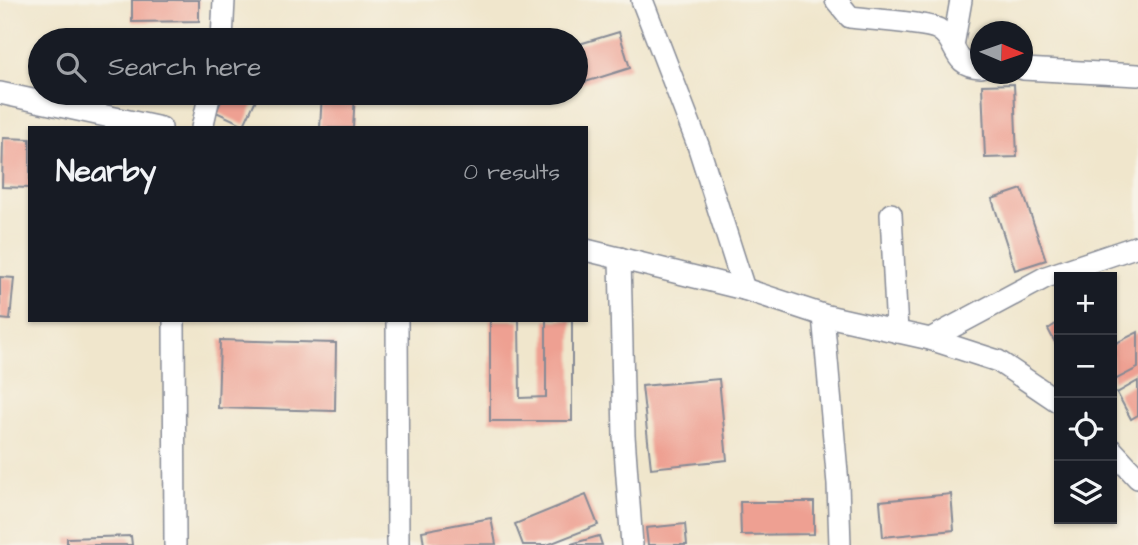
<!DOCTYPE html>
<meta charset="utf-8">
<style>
:root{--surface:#171b24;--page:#242831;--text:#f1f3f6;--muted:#9ea1a6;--line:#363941}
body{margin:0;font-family:"Architects Daughter",sans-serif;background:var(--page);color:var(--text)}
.controls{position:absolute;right:21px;bottom:21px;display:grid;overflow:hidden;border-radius:0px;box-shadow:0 2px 5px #0004}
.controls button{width:63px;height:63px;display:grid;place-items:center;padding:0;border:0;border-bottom:2px solid var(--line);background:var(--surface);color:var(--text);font:35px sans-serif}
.compass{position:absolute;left:970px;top:21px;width:63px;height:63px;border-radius:50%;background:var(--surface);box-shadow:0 2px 5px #0004;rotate:92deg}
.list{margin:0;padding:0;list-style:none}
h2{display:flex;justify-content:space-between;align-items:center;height:91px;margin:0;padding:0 28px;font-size:30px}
h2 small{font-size:23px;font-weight:400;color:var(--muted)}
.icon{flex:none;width:38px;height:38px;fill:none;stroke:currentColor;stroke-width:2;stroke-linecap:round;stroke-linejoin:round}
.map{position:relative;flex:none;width:1138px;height:545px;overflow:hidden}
.search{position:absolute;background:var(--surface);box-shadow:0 2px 5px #0004;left:28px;top:28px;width:560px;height:77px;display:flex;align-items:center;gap:18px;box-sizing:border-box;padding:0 24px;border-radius:38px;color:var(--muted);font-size:26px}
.panel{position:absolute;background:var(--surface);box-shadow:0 2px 5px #0004;left:28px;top:126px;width:560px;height:196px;border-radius:0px}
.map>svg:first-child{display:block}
.building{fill:#eea092}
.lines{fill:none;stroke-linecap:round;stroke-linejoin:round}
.minor-casing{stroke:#868a95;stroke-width:24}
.minor{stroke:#fff;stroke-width:21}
</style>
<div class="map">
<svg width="1138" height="545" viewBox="0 0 1138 545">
<rect width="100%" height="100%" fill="#f7f3e8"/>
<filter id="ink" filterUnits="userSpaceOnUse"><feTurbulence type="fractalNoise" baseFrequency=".0143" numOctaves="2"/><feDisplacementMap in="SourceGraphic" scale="14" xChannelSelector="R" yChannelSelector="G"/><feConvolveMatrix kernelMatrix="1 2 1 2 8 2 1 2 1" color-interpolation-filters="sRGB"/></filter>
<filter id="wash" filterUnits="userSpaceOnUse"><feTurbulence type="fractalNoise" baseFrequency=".00686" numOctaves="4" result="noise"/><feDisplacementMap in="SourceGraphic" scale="28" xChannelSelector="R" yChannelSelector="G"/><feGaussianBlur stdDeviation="1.57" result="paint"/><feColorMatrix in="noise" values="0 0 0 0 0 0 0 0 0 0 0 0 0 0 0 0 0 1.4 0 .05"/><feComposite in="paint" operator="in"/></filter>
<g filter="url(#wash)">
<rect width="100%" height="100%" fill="#f0e6cc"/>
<g id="blocks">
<!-- building -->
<g class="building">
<polygon points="132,0 199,0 199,21 132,22"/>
<polygon points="619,32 630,68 576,85 576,45"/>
<polygon points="1014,84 1017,157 985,158 982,85"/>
<polygon points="225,93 259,93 244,125 216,112"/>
<polygon points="322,93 355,93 353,128 320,128"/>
<polygon points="3,138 30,139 30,188 2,187"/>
<polygon points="1022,189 1046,260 1015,270 992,199"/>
<polygon points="0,277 14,278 10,320 0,319"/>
<polygon points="490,320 519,320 520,398 546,397 546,320 572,320 572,421 490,421"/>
<polygon points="1059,322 1059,350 1048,329"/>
<polygon points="1138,332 1138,368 1113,381 1112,345"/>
<polygon points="220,340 336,343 335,411 218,408"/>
<polygon points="719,379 727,460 651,468 642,386"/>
<polygon points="1138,381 1138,415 1131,419 1117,393"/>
<polygon points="951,494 954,530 883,537 880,501"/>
<polygon points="586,495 598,525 547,545 523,545 515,524"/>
<polygon points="740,502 814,502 814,534 741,535"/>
<polygon points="491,518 496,544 424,545 422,531"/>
<polygon points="685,524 687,545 648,545 646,528"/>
<polygon points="131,536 132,545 67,545 67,538"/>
<polygon points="599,536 602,545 571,545 571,544"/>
</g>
</g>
</g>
<g filter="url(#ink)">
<use href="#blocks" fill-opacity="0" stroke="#868a95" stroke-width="2"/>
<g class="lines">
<!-- minor casing -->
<g class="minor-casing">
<g id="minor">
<polyline points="642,0 698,145 744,289"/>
<path d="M836 0 850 17C866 19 927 23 938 29 960 42 950 66 981 67"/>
<polyline points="222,40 224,0"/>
<polyline points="953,46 961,0"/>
<polyline points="1023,69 1138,75"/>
<polyline points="0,93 161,128"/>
<polyline points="202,128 210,93"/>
<polyline points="891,214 897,332"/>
<polyline points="586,250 744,289 823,315 930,339 998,361 1059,402"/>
<polyline points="620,258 624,436 632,545"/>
<polyline points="823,315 838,484 840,545"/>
<polyline points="174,320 175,545"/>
<polyline points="397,320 398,545"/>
<polyline points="930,339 1046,277 1138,246"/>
<polyline points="1112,450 1138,478"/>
</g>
</g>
<!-- minor -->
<use href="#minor" class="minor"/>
</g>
</g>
</svg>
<div class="controls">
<button>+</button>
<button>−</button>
<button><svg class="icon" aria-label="locate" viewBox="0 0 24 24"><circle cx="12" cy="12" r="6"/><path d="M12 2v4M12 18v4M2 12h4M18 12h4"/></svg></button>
<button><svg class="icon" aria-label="layers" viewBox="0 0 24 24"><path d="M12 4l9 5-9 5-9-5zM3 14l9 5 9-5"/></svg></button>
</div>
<svg class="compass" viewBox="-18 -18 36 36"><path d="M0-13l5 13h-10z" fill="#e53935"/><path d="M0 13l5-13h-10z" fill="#9ea1a6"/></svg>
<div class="search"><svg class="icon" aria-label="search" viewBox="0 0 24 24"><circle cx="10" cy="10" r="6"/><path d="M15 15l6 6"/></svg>Search here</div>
<section class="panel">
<h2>Nearby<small>0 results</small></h2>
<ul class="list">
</ul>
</section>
</div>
